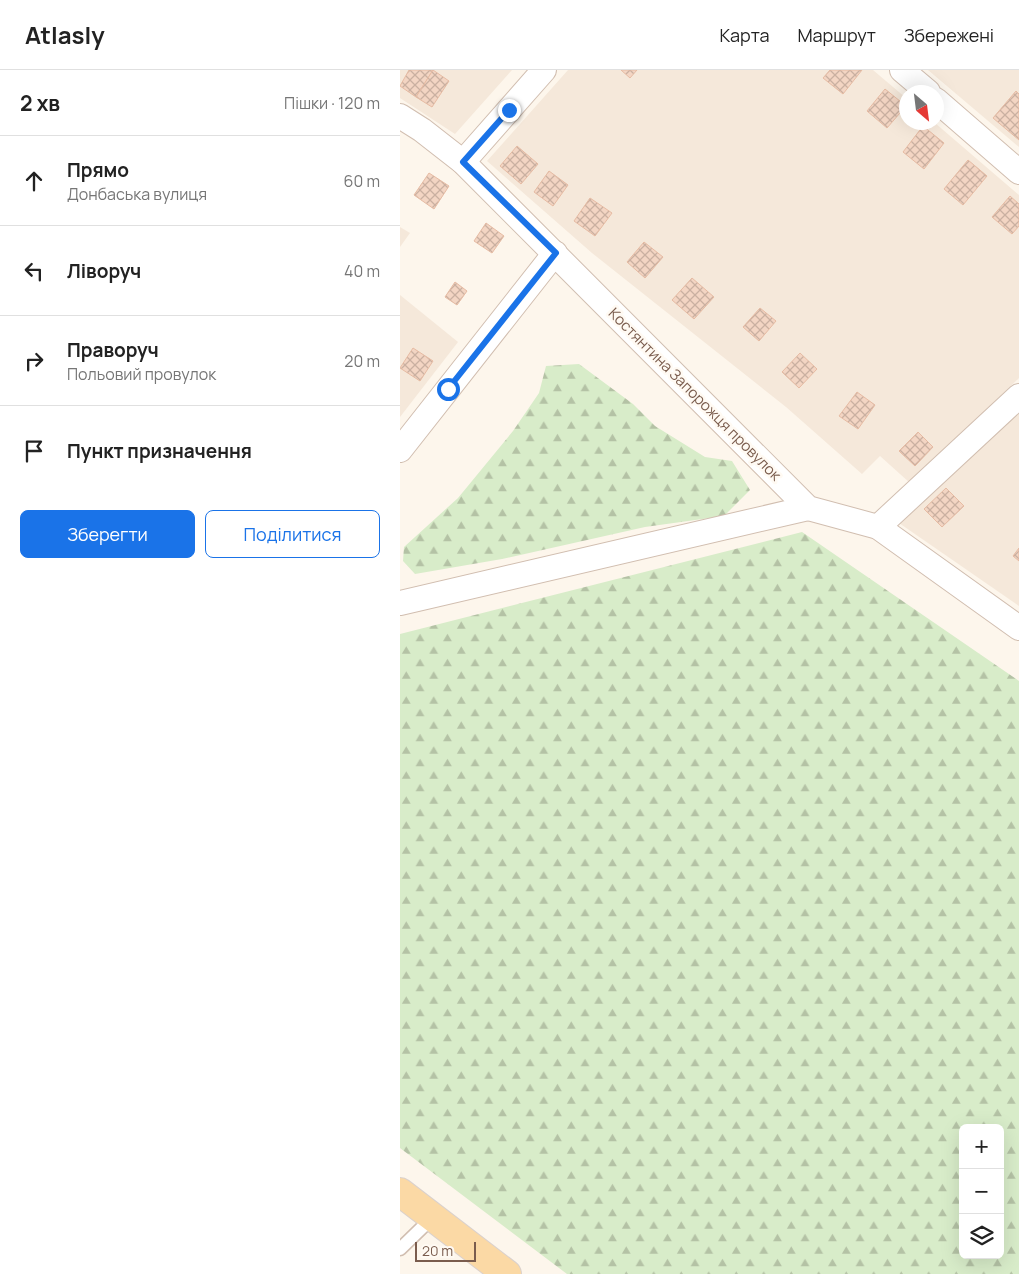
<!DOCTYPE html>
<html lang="uk">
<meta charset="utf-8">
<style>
:root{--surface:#fff;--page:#f2f2f2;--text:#222;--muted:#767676;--line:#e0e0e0;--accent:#1a73e8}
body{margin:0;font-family:Manrope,sans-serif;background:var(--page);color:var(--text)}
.controls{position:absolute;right:15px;bottom:15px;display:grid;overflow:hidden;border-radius:8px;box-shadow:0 5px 20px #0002}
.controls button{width:45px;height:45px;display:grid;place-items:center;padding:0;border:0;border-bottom:1px solid var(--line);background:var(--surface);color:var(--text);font:25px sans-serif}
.compass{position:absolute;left:499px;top:15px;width:45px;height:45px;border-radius:50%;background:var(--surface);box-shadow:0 5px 20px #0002;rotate:152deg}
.scale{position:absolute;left:15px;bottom:12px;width:61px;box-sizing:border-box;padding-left:5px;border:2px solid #7a5c4d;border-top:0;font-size:14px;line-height:18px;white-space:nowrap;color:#7a5c4d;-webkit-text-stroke:4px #fffaf3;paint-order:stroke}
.stop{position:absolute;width:15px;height:15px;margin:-11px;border:4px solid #1a73e8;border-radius:50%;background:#fff}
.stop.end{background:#1a73e8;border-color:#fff;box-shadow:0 1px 5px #0008}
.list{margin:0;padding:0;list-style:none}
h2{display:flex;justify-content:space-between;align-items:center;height:65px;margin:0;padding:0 20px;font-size:21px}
h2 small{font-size:16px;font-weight:400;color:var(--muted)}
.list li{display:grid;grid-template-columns:32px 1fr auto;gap:15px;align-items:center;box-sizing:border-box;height:90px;padding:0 20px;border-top:1px solid var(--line)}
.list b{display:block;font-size:19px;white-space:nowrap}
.list p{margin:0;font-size:16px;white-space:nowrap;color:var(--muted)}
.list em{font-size:16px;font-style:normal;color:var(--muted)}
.actions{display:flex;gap:10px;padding:15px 20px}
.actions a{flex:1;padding:11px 0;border:1px solid var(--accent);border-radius:8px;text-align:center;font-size:18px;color:var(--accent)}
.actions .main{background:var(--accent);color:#fff}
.icon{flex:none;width:28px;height:28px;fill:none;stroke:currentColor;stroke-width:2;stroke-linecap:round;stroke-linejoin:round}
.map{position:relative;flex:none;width:619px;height:1204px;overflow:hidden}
header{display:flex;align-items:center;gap:30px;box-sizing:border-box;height:70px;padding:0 25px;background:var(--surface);border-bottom:1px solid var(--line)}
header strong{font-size:24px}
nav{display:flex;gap:28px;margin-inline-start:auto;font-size:18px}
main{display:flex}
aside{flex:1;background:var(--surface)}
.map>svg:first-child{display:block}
.residential{fill:#f5e8da}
.forest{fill:url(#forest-firs);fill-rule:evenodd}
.building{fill:url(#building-cross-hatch);stroke:#e6bba3}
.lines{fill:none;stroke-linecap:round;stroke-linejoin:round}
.service-casing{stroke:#d1beb0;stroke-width:15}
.minor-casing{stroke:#d1beb0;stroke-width:26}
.primary-casing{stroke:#dad1cd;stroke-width:30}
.service{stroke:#fff;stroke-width:12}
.minor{stroke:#fff;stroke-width:24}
.primary{stroke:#fbd9a5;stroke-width:28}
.route{stroke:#1a73e8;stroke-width:6}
.labels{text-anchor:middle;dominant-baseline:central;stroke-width:5;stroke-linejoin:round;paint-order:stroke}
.street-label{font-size:15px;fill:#7a5c4d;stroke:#fffaf3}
</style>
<header>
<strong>Atlasly</strong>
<nav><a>Карта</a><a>Маршрут</a><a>Збережені</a></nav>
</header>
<main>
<aside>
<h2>2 хв<small>Пішки · 120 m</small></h2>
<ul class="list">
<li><svg class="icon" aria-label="ahead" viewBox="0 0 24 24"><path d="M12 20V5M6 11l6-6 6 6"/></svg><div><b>Прямо</b><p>Донбаська вулиця</p></div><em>60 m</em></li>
<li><svg class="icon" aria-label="left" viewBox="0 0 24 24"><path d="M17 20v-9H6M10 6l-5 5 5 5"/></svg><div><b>Ліворуч</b></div><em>40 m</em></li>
<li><svg class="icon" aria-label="right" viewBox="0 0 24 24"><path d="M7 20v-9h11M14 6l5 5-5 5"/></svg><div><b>Праворуч</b><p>Польовий провулок</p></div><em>20 m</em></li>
<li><svg class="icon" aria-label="arrive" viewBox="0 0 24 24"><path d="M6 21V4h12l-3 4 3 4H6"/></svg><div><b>Пункт призначення</b></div></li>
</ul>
<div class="actions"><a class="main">Зберегти</a><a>Поділитися</a></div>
</aside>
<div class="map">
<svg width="619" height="1204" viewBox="0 0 619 1204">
<defs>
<pattern id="forest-firs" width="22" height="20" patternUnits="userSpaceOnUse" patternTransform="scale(1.25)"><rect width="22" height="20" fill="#d8ecc9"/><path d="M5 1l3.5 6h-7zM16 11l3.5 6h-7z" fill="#b4c2a5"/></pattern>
<pattern id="building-cross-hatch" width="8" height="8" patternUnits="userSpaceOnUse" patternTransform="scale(1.25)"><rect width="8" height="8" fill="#f3d5c3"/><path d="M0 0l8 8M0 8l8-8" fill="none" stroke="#cab0a1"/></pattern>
</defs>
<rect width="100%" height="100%" fill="#fdf6ec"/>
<!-- residential -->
<g class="residential">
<polygon points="0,0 112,0 55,64 0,28"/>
<polygon points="168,0 473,0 506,28 507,52 535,53 619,125 619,308 510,413 480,386 462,404 386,337 192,183 87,91"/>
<polygon points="528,0 619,0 619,78 619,77"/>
<polygon points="0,157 10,163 0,177"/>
<polygon points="0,225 58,272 0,347"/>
<polygon points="619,341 619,536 499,453"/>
</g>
<!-- forest -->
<g class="forest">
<polygon points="179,294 233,334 255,356 305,387 332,391 350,420 324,446 245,457 102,489 15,504 3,491 4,477 58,428 113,361 139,323 146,296"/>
<path d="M402 462 619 611V1204H167L0 1078V564ZM563 1058H600V1185H563Z"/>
</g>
<!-- building -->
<g class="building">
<polygon points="9,0 33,0 16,27 0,16"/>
<polygon points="33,0 49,11 32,37 16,27"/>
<polygon points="221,0 237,0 230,8"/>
<polygon points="430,0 462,0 443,24 423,8"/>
<polygon points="485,19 506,36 487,58 467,41"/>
<polygon points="616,21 619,24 619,70 593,48"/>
<polygon points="523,56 544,73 524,99 503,82"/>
<polygon points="117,76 138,94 121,114 100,96"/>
<polygon points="568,90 587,106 563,135 544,119"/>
<polygon points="149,101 168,115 153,136 134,122"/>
<polygon points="29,103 49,116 34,139 14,125"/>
<polygon points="610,126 619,134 619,156 612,164 592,147"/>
<polygon points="190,128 212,143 195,166 174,151"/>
<polygon points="86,153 104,166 92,183 74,171"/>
<polygon points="244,172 263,187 245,208 227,192"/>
<polygon points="292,208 314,227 294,249 272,230"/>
<polygon points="55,212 67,221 57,235 45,227"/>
<polygon points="360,238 376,251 359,271 343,257"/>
<polygon points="13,278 33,291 20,311 0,298"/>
<polygon points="400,283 417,299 399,318 382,302"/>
<polygon points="457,322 475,335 458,359 439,346"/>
<polygon points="518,362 533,377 515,396 499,381"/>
<polygon points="546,418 564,436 542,457 524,439"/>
<polygon points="619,478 619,491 613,486"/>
</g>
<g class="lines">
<!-- service casing -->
<g class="service-casing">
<polyline id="service" points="0,1179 33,1147"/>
</g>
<!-- minor casing -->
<g class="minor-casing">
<g id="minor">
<polyline points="502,0 528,22"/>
<polyline points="536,30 619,102"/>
<polyline points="0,46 22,60 63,92 408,438 478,457 619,558"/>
<polyline points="63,92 144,0"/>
<polyline points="0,380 155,183"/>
<polyline points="478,457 619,326"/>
<polyline points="0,533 408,438"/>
</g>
</g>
<!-- primary casing -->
<g class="primary-casing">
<polyline id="primary" points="0,1122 107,1204"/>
</g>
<!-- service -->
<use href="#service" class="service"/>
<!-- minor -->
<use href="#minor" class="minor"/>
<!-- primary -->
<use href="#primary" class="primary"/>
</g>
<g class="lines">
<!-- route -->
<polyline class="route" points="48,319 156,183 63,92 109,40"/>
</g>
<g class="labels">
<!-- street labels -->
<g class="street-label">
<text transform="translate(295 324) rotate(45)">Костянтина Запорожця провулок</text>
</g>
</g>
</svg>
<div class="controls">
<button>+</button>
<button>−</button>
<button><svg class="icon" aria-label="layers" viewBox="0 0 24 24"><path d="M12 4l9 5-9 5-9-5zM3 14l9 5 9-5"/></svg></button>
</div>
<svg class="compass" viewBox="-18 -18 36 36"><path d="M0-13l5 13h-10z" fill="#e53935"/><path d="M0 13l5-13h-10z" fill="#767676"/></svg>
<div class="scale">20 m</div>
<div class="stop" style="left:48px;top:319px"></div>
<div class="stop end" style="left:109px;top:40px"></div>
</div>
</main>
